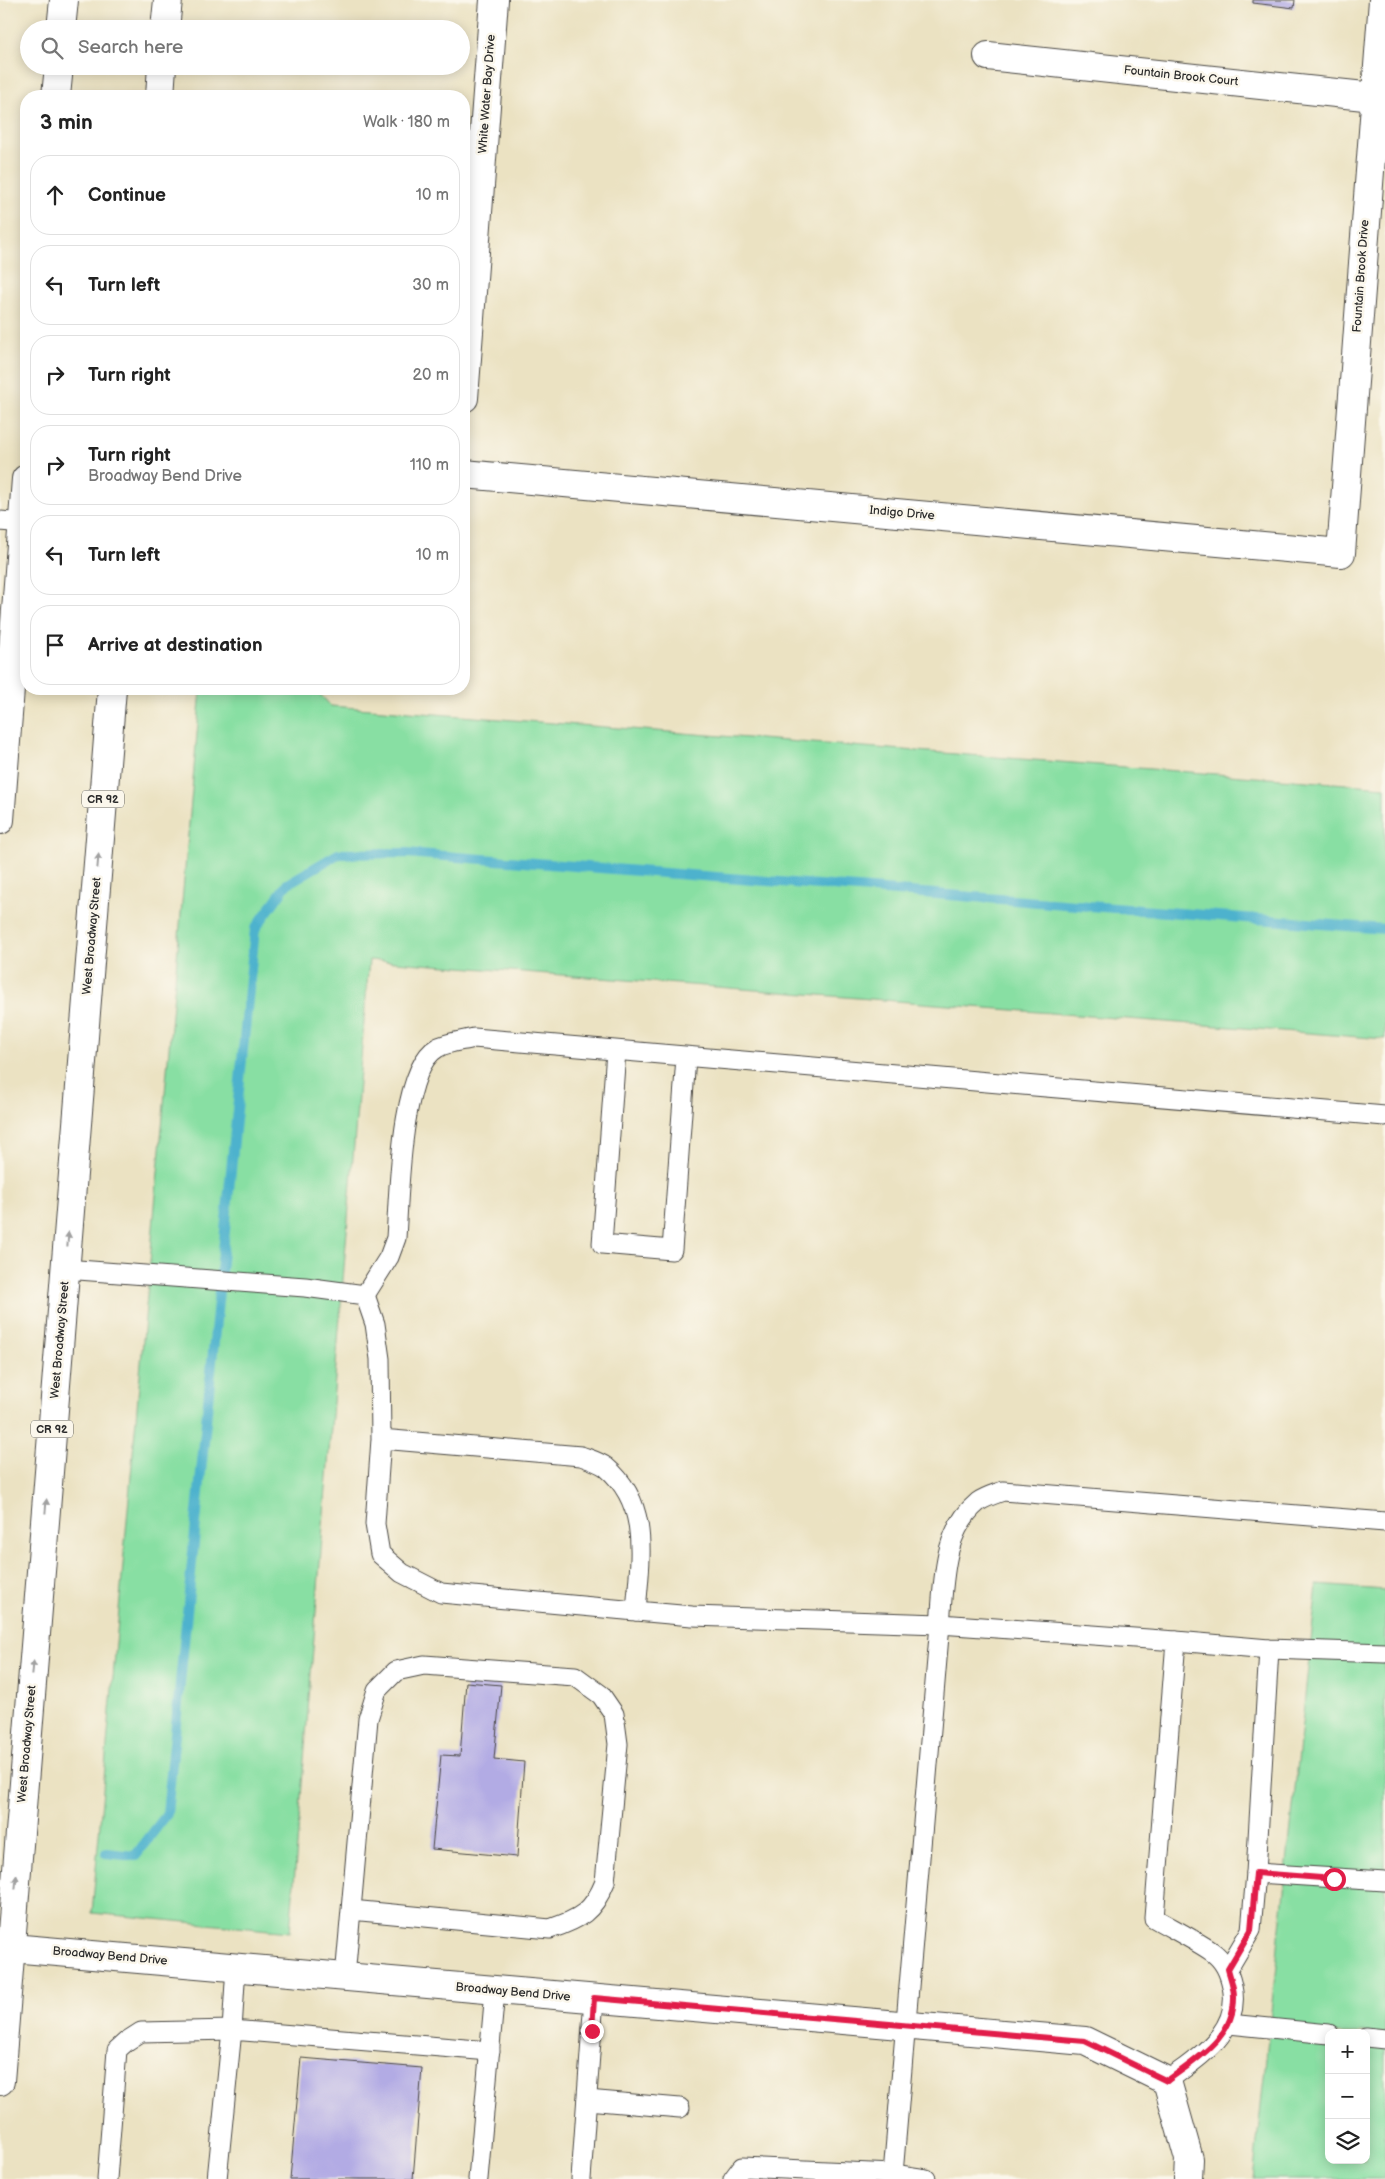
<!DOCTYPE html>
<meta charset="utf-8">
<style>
:root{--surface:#fff;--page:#f2f2f2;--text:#222;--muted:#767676;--line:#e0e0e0}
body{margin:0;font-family:"Balsamiq Sans",sans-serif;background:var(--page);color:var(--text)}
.controls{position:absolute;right:15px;bottom:15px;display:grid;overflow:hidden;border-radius:10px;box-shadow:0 2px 12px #0003}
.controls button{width:45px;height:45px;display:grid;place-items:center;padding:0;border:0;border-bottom:1px solid var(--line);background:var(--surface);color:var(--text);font:25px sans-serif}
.stop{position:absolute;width:15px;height:15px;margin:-11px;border:4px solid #e11d48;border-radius:50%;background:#fff}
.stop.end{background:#e11d48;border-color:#fff;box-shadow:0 1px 5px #0008}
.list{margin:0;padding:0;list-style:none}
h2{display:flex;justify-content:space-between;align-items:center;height:65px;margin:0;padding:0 20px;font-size:21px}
h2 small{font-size:16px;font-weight:400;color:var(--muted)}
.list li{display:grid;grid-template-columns:32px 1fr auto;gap:15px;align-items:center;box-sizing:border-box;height:80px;margin:0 10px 10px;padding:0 10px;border:1px solid var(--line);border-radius:20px}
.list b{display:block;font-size:19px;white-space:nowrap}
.list p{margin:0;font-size:16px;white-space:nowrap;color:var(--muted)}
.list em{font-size:16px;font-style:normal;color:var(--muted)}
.icon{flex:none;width:28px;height:28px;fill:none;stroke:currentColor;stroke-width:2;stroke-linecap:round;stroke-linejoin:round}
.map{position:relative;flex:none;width:1385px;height:2179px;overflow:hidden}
.search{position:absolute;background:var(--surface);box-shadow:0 2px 12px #0003;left:20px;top:20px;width:450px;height:55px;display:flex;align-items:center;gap:12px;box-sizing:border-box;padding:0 18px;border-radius:28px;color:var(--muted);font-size:19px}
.panel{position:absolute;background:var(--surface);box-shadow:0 2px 12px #0003;left:20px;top:90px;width:450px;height:605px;border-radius:20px}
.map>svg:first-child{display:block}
.green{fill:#88dfa3;stroke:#5a8567;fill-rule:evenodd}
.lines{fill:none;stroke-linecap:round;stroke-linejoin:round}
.stream{stroke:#4eb2cd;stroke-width:10}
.building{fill:#b2abe4}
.service-casing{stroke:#484642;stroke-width:21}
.minor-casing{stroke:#484642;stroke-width:30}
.primary-casing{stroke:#484642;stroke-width:30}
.service{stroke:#fff;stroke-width:19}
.minor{stroke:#fff;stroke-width:28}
.primary{stroke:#fff;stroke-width:28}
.oneway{fill:#a0a0a0}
.route{stroke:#e11d48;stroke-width:6}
.labels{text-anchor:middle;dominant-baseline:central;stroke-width:5;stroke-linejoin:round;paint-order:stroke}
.shield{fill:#fbf7ec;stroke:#696865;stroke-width:1}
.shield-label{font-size:11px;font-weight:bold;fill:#2b2b2b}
.street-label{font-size:12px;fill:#2b2b2b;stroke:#fbf7ec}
</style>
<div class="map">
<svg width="1385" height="2179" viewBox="0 0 1385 2179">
<rect width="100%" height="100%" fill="#fbf7ec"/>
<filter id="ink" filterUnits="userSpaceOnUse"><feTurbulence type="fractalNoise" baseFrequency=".02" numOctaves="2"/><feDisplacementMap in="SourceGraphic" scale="10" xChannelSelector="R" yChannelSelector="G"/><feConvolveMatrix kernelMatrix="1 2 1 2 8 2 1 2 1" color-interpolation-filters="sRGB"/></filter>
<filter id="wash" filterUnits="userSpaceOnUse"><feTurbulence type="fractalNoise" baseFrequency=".0096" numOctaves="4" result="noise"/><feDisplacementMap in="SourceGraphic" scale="20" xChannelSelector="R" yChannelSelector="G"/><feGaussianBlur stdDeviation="1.12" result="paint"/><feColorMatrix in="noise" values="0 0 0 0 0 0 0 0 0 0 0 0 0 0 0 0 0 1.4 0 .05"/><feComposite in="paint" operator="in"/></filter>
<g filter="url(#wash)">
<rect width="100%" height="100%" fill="#ebe2c2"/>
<!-- green -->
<g class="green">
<polygon points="201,689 315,689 331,706 1385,787 1385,1039 369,960 290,1932 92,1913"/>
<path d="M1317 1585 1385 1590V2179H1253ZM1329 2033H1366V2160H1329Z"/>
</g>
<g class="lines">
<!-- stream -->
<polyline class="stream" points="106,1853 135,1856 167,1814 255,929 287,884 338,854 406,853 1385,929"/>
</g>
<g id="blocks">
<!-- building -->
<g class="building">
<polygon points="1253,0 1295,0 1294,8 1253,3"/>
<polygon points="466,1682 501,1685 494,1759 524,1762 517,1857 432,1849 441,1755 460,1756"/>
<polygon points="301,2058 422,2068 413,2179 290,2179"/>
</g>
</g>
</g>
<g filter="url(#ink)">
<use href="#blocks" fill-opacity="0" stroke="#484642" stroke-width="1"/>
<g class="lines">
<!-- service casing -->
<g class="service-casing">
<g id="service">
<polyline points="0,521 23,523 26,526"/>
<polyline points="616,1051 602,1244 672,1250 686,1057"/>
<polyline points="65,1269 305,1287 365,1295"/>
<path d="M365 1295 389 1257 396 1238C399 1197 400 1069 437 1048 447 1042 463 1041 474 1038L1385 1116"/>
<path d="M365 1295 375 1324 380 1359 381 1439 375 1524 380 1554 402 1573 441 1593 636 1611C640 1559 651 1505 606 1467 599 1462 589 1459 581 1456L381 1439"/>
<path d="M636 1611 692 1616 940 1624C944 1582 942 1532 978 1502 985 1497 995 1494 1003 1491L1385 1522"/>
<polyline points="1176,1641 1269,1649 1385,1653"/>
<polyline points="1256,1873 1269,1649"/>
<polyline points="1228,1969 1251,1930 1256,1873 1385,1881"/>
<path d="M345 1977 368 1719 377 1690 396 1671 424 1665 575 1676 601 1695 614 1714 618 1744 605 1882C593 1912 580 1919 550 1929L351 1910"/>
<polyline points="1229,2024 1329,2034"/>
<polyline points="1366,2037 1385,2039"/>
<polyline points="587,2100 680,2108"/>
<polyline points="893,2174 926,2179"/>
<polyline points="107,2179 117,2050 127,2041 141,2032 232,2030 236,1966"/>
<polyline points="217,2179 232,2030 490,2051"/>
<polyline points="478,2179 495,1991"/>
<polyline points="581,2179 594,1998"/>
<path d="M733 2179 742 2167 893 2174 940 1624 1176 1641 1154 1918C1173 1929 1193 1939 1211 1951 1224 1960 1229 1972 1232 1986 1242 2032 1198 2057 1167 2081"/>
</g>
</g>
<!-- minor casing -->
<g class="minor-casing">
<g id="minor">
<polyline points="988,56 1374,97"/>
<polyline points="464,398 494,0"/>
<polyline points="464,474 1341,553 1383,0"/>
<polyline points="0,1947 1085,2041 1167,2081 1189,2159 1188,2179"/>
</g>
</g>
<!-- primary casing -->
<g class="primary-casing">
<g id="primary">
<polyline points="61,29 64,0"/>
<polyline points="165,29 168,0"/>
<polyline points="56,96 59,66"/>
<polyline points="160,96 162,66"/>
<polyline points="0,820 26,479"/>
<polyline points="0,2081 112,689"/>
</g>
</g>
<!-- service -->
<use href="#service" class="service"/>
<!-- minor -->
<use href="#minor" class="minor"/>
<!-- primary -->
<use href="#primary" class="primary"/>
</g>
<!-- one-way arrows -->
<defs><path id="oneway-solid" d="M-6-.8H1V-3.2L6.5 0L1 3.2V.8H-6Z" transform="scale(1.25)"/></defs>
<g class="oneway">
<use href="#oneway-solid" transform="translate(98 861) rotate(-85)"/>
<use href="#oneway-solid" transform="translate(68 1239) rotate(-85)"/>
<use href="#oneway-solid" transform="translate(46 1506) rotate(-85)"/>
<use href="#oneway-solid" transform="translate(33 1668) rotate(-85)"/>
<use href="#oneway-solid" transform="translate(16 1882) rotate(-85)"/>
</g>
</g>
<g class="lines" filter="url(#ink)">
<!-- route -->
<path class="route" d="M592 2031 594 1998 1085 2041 1167 2081C1196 2059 1235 2038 1234 1996 1234 1987 1230 1977 1228 1969L1251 1930 1256 1873 1334 1879"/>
</g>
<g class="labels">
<!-- shield labels -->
<g class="shield">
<rect x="82" y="790.5" width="42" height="17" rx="4"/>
<rect x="31" y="1420.5" width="42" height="17" rx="4"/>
</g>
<g class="shield-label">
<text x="103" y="799">CR 92</text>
<text x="52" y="1429">CR 92</text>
</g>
<!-- street labels -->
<g class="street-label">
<text transform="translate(1181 76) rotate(6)">Fountain Brook Court</text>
<text transform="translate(487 94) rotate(-86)">White Water Bay Drive</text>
<text transform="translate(1361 276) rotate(-86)">Fountain Brook Drive</text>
<text transform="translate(902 513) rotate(5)">Indigo Drive</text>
<text transform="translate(92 936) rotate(-85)">West Broadway Street</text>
<text transform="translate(60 1340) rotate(-85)">West Broadway Street</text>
<text transform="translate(27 1744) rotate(-85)">West Broadway Street</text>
<text transform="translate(110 1956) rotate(5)">Broadway Bend Drive</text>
<text transform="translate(513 1992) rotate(5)">Broadway Bend Drive</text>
</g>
</g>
</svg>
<div class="controls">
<button>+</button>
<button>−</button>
<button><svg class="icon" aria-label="layers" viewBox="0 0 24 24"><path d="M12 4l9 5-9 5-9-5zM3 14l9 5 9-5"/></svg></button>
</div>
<div class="stop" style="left:1334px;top:1879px"></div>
<div class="stop end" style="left:592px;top:2031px"></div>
<div class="search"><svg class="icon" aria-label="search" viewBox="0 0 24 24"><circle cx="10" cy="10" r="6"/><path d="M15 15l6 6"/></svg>Search here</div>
<section class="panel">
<h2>3 min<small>Walk · 180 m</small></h2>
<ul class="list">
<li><svg class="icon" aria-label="ahead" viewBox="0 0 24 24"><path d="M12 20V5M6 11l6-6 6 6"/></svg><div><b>Continue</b></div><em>10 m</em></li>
<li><svg class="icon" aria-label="left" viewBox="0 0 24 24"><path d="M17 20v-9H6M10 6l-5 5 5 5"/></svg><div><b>Turn left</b></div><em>30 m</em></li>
<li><svg class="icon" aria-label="right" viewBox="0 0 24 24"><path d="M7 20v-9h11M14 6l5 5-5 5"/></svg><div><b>Turn right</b></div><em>20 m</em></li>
<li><svg class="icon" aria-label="right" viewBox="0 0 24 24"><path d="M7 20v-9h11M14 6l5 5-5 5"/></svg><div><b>Turn right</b><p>Broadway Bend Drive</p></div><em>110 m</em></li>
<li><svg class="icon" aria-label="left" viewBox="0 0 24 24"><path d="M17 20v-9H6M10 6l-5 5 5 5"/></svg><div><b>Turn left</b></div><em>10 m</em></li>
<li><svg class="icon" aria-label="arrive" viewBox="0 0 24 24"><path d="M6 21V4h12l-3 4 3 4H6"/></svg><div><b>Arrive at destination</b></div></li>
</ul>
</section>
</div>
